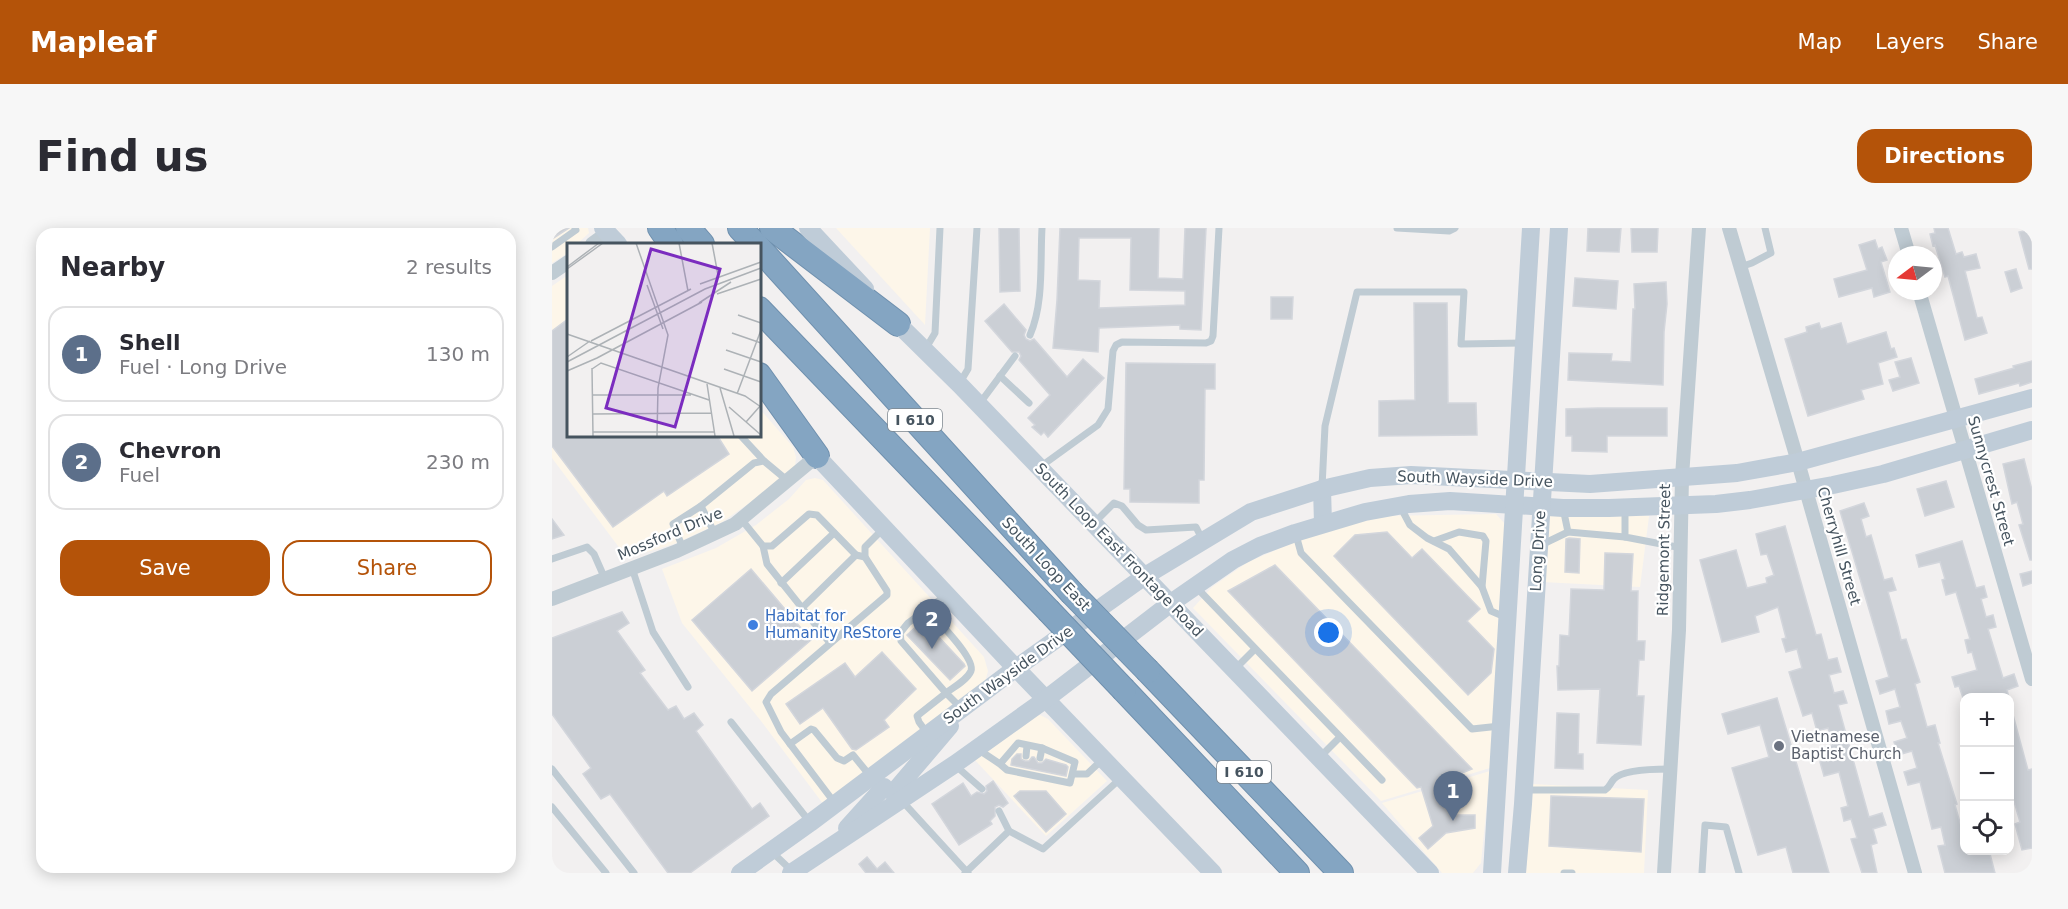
<!DOCTYPE html>
<meta charset="utf-8">
<style>
:root{--surface:#fff;--page:#f7f7f7;--text:#2b2b33;--muted:#7c7c81;--line:#e1e1e2;--accent:#b45309}
body{margin:0;font-family:"DejaVu Sans",sans-serif;background:var(--page);color:var(--text)}
.controls{position:absolute;right:18px;bottom:18px;display:grid;overflow:hidden;border-radius:12px;box-shadow:0 3px 15px #0003}
.controls button{width:54px;height:54px;display:grid;place-items:center;padding:0;border:0;border-bottom:2px solid var(--line);background:var(--surface);color:var(--text);font:30px sans-serif}
.compass{position:absolute;left:1336px;top:18px;width:54px;height:54px;border-radius:50%;background:var(--surface);box-shadow:0 3px 15px #0003;rotate:254deg}
.you{position:absolute;left:777px;top:405px;width:21px;height:21px;margin:-15px;border:4px solid #fff;border-radius:50%;background:#1a73e8;box-shadow:0 0 0 9px #1a73e833}
.badge{display:grid;place-items:center;width:39px;height:39px;border-radius:50%;background:var(--accent);color:#fff;font-size:20px;font-weight:700}
.pin{position:absolute;translate:-50% -50px;filter:drop-shadow(0 2px 3px #0008)}
.pin::after{content:'';position:absolute;top:32px;width:21px;height:18px;background:inherit;clip-path:polygon(0 0,100% 0,50% 100%)}
.list{margin:0;padding:0;list-style:none}
h2{display:flex;justify-content:space-between;align-items:center;height:78px;margin:0;padding:0 24px;font-size:26px}
h2 small{font-size:20px;font-weight:400;color:var(--muted)}
.list li{display:grid;grid-template-columns:39px 1fr auto;gap:18px;align-items:center;box-sizing:border-box;height:96px;margin:0 12px 12px;padding:0 12px;border:2px solid var(--line);border-radius:18px}
.list b{display:block;font-size:22px;white-space:nowrap}
.list p{margin:0;font-size:20px;white-space:nowrap;color:var(--muted)}
.list em{font-size:20px;font-style:normal;color:var(--muted)}
.actions{display:flex;gap:12px;padding:18px 24px}
.actions a{flex:1;padding:14px 0;border:2px solid var(--accent);border-radius:18px;text-align:center;font-size:21px;color:var(--accent)}
.actions .main{background:var(--accent);color:#fff}
.icon{flex:none;width:33px;height:33px;fill:none;stroke:currentColor;stroke-width:2;stroke-linecap:round;stroke-linejoin:round}
.map{position:relative;flex:none;width:1480px;height:645px;overflow:hidden;border-radius:18px}
header{display:flex;align-items:center;gap:36px;box-sizing:border-box;height:84px;padding:0 30px;background:var(--accent);color:#fff}
header strong{font-size:28px}
nav{display:flex;gap:33px;margin-inline-start:auto;font-size:21px}
.intro{display:flex;align-items:center;justify-content:space-between;box-sizing:border-box;height:144px;padding:0 36px}
h1{margin:0;font-size:42px}
.button{padding:15px 27px;border-radius:18px;background:var(--accent);color:#fff;font-size:21px;font-weight:700}
main{display:flex;gap:36px;padding:0 36px}
aside{flex:1;background:var(--surface);border-radius:18px;box-shadow:0 3px 15px #0003}
.map>svg:first-child{display:block}
.commercial{fill:#fdf6e9}
.building{fill:#cbcfd5;stroke:#d3d6dc;stroke-width:1.5;fill-rule:evenodd}
.lines{fill:none;stroke-linecap:round;stroke-linejoin:round}
.motorway-casing{stroke:#6f90ae;stroke-width:26}
.service{stroke:#bfcbd3;stroke-width:7}
.minor{stroke:#bfcbd3;stroke-width:14}
.secondary{stroke:#bfccd8;stroke-width:18}
.motorway{stroke:#84a5c2;stroke-width:24}
.motorway-bridge-casing{stroke:#6f90ae;stroke-width:26;stroke-linecap:butt}
.motorway-bridge{stroke:#84a5c2;stroke-width:24}
.shop-dot{fill:#3f7fe0;stroke:#fff;stroke-width:2}
.worship-dot{fill:#6b7280;stroke:#fff;stroke-width:2}
.labels{text-anchor:middle;dominant-baseline:central;stroke-width:4.5;stroke-linejoin:round;paint-order:stroke}
.shield{fill:#fff;stroke:#7e878f;stroke-width:1.5}
.shield-label{font-size:14px;font-weight:bold;fill:#46545f}
.street-label{font-size:15px;fill:#46545f;stroke:#fff}
.shop-label{font-size:15px;fill:#366cbe;stroke:#fff;text-anchor:start}
.worship-label{font-size:15px;fill:#5b616d;stroke:#fff;text-anchor:start}
.inset-road{fill:none;stroke:#adb2b6;stroke-width:1.5}
.view{fill:#7b2cbf;fill-opacity:0.15;stroke:#7b2cbf;stroke-width:3}
.inset-edge{fill:none;stroke:#46545f;stroke-width:3}
</style>
<header>
<strong>Mapleaf</strong>
<nav><a>Map</a><a>Layers</a><a>Share</a></nav>
</header>
<div class="intro"><h1>Find us</h1><a class="button">Directions</a></div>
<main>
<aside>
<h2>Nearby<small>2 results</small></h2>
<ul class="list">
<li><span class="badge" style="background:#5c6f8a">1</span><div><b>Shell</b><p>Fuel · Long Drive</p></div><em>130 m</em></li>
<li><span class="badge" style="background:#5c6f8a">2</span><div><b>Chevron</b><p>Fuel</p></div><em>230 m</em></li>
</ul>
<div class="actions"><a class="main">Save</a><a>Share</a></div>
</aside>
<div class="map">
<svg width="1480" height="645" viewBox="0 0 1480 645">
<rect width="100%" height="100%" fill="#f2f0f0"/>
<!-- commercial -->
<g class="commercial">
<polygon points="0,0 36,0 37,5 25,16 16,16 16,25 0,35"/>
<polygon points="284,0 378,0 373,97"/>
<polygon points="16,47 16,207 207,207 207,180 241,219 244,229 243,239 229,253 170,294 122,316 75,330 0,230 0,58"/>
<polygon points="263,250 271,252 432,429 436,443 433,454 272,577 209,493 130,395 110,341 164,320 204,297 237,271 254,252"/>
<polygon points="997,285 1097,288 1088,359 990,354"/>
<polygon points="944,286 953,296 938,540 829,573 641,380 660,359 696,334 761,306 830,288"/>
<polygon points="488,487 496,491 555,553 494,608 421,530 478,489"/>
<polygon points="938,543 929,635 921,645 890,645 830,575"/>
<polygon points="980,556 1096,562 1092,645 974,645"/>
</g>
<!-- building -->
<g class="building">
<polygon points="0,0 17,0 0,11"/>
<polygon points="447,0 467,0 468,63 448,64"/>
<path d="M508 0H607L606 50 631 51 633 0H654L649 102 628 101V97L547 100 546 124 501 120 505 72ZM527 10H579L578 62 633 63V77L547 80 548 53 526 52Z"/>
<polygon points="1036,0 1069,0 1067,24 1035,23"/>
<polygon points="1079,0 1106,0 1105,24 1080,24"/>
<polygon points="1382,0 1396,0 1404,26 1410,24 1412,29 1424,26 1428,40 1413,43 1425,90 1430,89 1435,105 1413,112 1396,48 1393,49 1383,17 1381,18 1378,6 1383,5"/>
<polygon points="1480,1 1480,41 1477,41 1467,4"/>
<polygon points="1323,12 1326,21 1330,19 1335,32 1329,34 1338,64 1322,69 1320,60 1287,69 1282,51 1315,42 1307,17"/>
<polygon points="1464,41 1470,60 1459,64 1453,44"/>
<polygon points="1023,50 1066,53 1064,81 1021,78"/>
<polygon points="1114,54 1115,76 1112,104 1111,157 1016,152 1017,125 1060,126 1059,133 1079,134 1081,81 1083,81 1082,56"/>
<polygon points="719,69 741,69 740,91 719,91"/>
<polygon points="862,75 895,75 896,175 924,175 925,207 827,208 827,173 863,172"/>
<polygon points="452,76 474,102 472,107 474,111 478,113 482,111 515,149 531,131 552,150 496,209 492,204 489,207 480,199 483,197 476,190 498,167 467,132 469,128 467,124 460,124 433,93"/>
<polygon points="16,91 16,207 165,207 177,226 115,268 112,263 61,299 0,218 0,103"/>
<polygon points="1267,95 1269,101 1289,95 1295,116 1334,104 1339,121 1342,120 1345,129 1326,135 1331,156 1309,162 1312,171 1256,188 1233,111 1255,104 1254,99"/>
<polygon points="1359,130 1367,155 1341,163 1337,152 1348,149 1343,134"/>
<polygon points="1480,133 1480,154 1468,158 1467,155 1427,166 1423,151 1462,140 1461,138"/>
<polygon points="574,135 663,136 663,161 653,161 652,252 647,252 647,275 578,274 578,261 572,261"/>
<polygon points="1046,180 1115,180 1115,208 1055,208 1055,224 1020,223 1020,208 1014,208 1014,181"/>
<polygon points="1472,231 1480,262 1480,332 1478,332 1467,297 1471,296 1465,274 1460,276 1451,236"/>
<polygon points="1394,253 1402,279 1373,288 1365,261"/>
<polygon points="1312,275 1317,288 1309,291 1314,309 1319,307 1332,352 1340,350 1344,362 1336,364 1346,399 1349,412 1354,411 1368,454 1363,456 1375,499 1383,497 1388,515 1386,515 1405,576 1403,577 1413,612 1413,622 1437,622 1443,645 1393,645 1386,618 1393,617 1389,599 1380,601 1368,554 1356,557 1352,544 1365,540 1360,523 1346,527 1342,514 1355,510 1349,493 1337,496 1334,483 1348,479 1343,461 1328,466 1324,453 1337,449 1288,283"/>
<polygon points="0,291 12,307 0,311"/>
<polygon points="1233,298 1264,407 1269,406 1276,432 1285,430 1289,444 1277,447 1282,465 1291,463 1295,475 1286,477 1317,589 1330,585 1334,597 1321,601 1325,615 1319,617 1325,645 1310,645 1299,611 1305,610 1299,591 1292,593 1289,580 1296,578 1287,544 1272,548 1268,534 1274,532 1271,519 1281,517 1276,500 1265,503 1260,485 1251,488 1237,444 1250,440 1245,421 1234,424 1230,411 1234,410 1226,379 1203,388 1207,404 1170,414 1148,332 1184,322 1195,360 1215,355 1214,350 1222,347 1215,326 1209,327 1204,306"/>
<polygon points="835,304 860,330 870,321 928,381 915,393 942,421 939,445 916,467 782,328 803,307"/>
<polygon points="1017,310 1028,311 1027,345 1013,344 1014,311"/>
<polygon points="1410,313 1424,360 1432,358 1435,369 1429,371 1434,389 1441,387 1444,399 1436,401 1451,450 1462,446 1466,458 1455,462 1457,470 1411,470 1407,458 1403,459 1400,449 1425,442 1420,424 1416,425 1413,412 1418,411 1404,364 1394,367 1390,352 1393,351 1388,334 1367,339 1364,327"/>
<polygon points="1053,325 1081,326 1079,363 1086,363 1085,413 1093,413 1092,432 1087,432 1085,468 1092,468 1089,517 1045,515 1048,461 1006,462 1005,438 1007,438 1008,407 1017,408 1019,361 1052,362"/>
<polygon points="723,337 920,541 910,545 915,562 894,569 899,587 923,587 923,600 894,605 876,621 867,610 881,598 869,559 865,560 676,363"/>
<polygon points="199,341 259,412 200,463 140,392"/>
<polygon points="1480,343 1480,355 1471,358 1468,346"/>
<polygon points="70,384 77,395 65,403 93,442 88,445 116,482 124,478 132,491 142,485 151,497 144,503 200,581 208,575 217,588 138,645 116,645 58,566 49,571 31,546 39,540 0,486 0,410"/>
<polygon points="371,392 412,436 413,438 398,452 355,407"/>
<polygon points="330,424 364,461 332,492 337,499 304,522 300,521 271,480 248,496 234,476 293,435 303,449"/>
<polygon points="1225,470 1271,624 1277,645 1241,645 1234,619 1206,627 1180,540 1217,529 1208,497 1176,506 1170,486"/>
<polygon points="1005,485 1027,486 1026,526 1031,526 1031,541 1003,540"/>
<polygon points="1461,487 1476,542 1480,541 1480,620 1470,622 1463,596 1468,594 1458,560 1458,488"/>
<polygon points="465,526 469,526 469,531 473,533 477,533 480,529 482,529 486,535 490,535 494,531 514,537 516,539 514,548 459,537 460,531"/>
<polygon points="441,553 456,575 451,579 447,577 443,579 443,588 438,593 440,596 407,617 380,576 411,555 419,568 425,564 432,566 435,563 434,558"/>
<polygon points="468,563 494,563 514,586 494,604 462,568"/>
<polygon points="999,568 1092,571 1089,624 997,618"/>
<polygon points="315,629 325,641 333,634 342,645 314,645 307,636"/>
</g>
<g class="lines">
<!-- motorway casing -->
<g class="motorway-casing">
<g id="motorway">
<polyline points="108,0 119,16"/>
<polyline points="136,0 150,16"/>
<polyline points="188,0 203,16"/>
<polyline points="220,0 346,96"/>
<polyline points="207,20 519,364"/>
<polyline points="207,81 496,382"/>
<polyline points="207,147 265,228"/>
<polyline points="596,443 789,645"/>
<polyline points="572,462 745,645"/>
</g>
</g>
<!-- service -->
<g class="service">
<polyline points="845,0 897,3 903,0"/>
<polyline points="0,19 24,2 23,0"/>
<polyline points="1188,39 1200,35 1219,25 1213,0"/>
<path d="M478 107C492 75 488 34 490 0"/>
<polyline points="374,120 383,105 388,0"/>
<polyline points="448,148 477,175"/>
<polyline points="407,156 416,141 425,0"/>
<polyline points="428,175 463,128"/>
<polyline points="188,207 212,233"/>
<polyline points="488,239 546,197 556,181 561,123 564,117 570,114 654,115 659,113 661,108 667,0"/>
<polyline points="770,259 773,198 805,64 912,64 909,116 971,115"/>
<polyline points="1073,279 1073,309 1130,320"/>
<polyline points="849,280 858,297 875,310 897,321 930,359 939,383 953,389"/>
<polyline points="1011,280 1016,304 1073,309"/>
<polyline points="189,291 211,318 220,318 257,286 265,287 304,327 313,329"/>
<polyline points="543,294 562,275 570,278 586,297 594,302 644,299 651,313"/>
<polyline points="163,306 149,278 202,235 212,233 236,253"/>
<polyline points="744,307 749,325 920,501 948,498"/>
<polyline points="882,313 907,304 931,308 934,313 930,359"/>
<polyline points="989,317 1016,304"/>
<polyline points="211,318 215,336 278,415"/>
<polyline points="131,320 121,296 149,278"/>
<polyline points="0,331 35,319 42,326 53,351"/>
<polyline points="80,340 101,404 136,459"/>
<polyline points="229,355 282,305"/>
<polyline points="644,359 830,552"/>
<polyline points="250,380 304,327"/>
<path d="M376 382C385 392 424 431 419 443 415 452 402 459 394 465L409 480"/>
<polyline points="683,441 703,421"/>
<polyline points="179,494 257,593"/>
<polyline points="375,505 367,494 365,488 394,465 349,413 348,405 356,395 393,368"/>
<polyline points="238,516 259,501 262,502 285,530 292,533 301,527 319,549"/>
<polyline points="427,522 448,536 466,515 490,520 523,534 518,555 455,542 448,536"/>
<polyline points="474,528 475,518"/>
<polyline points="488,530 490,520"/>
<polyline points="767,530 788,509"/>
<polyline points="404,538 430,561"/>
<polyline points="0,541 82,645"/>
<polyline points="521,546 535,546 551,531"/>
<path d="M974 562H1053C1058 559 1058 555 1062 551 1071 541 1105 541 1118 541"/>
<polyline points="282,574 229,504 214,474 219,466 335,367 335,363 313,329 313,319 331,301"/>
<polyline points="351,574 416,645"/>
<polyline points="0,579 54,645"/>
<polyline points="447,583 457,603 491,621 569,550"/>
<polyline points="220,624 240,643"/>
<polyline points="413,645 457,603"/>
<polyline points="1012,645 1020,645"/>
<polyline points="1150,645 1153,597 1174,599 1187,645"/>
</g>
<!-- minor -->
<g class="minor">
<polyline points="1177,0 1246,234 1363,645"/>
<polyline points="1349,0 1357,27"/>
<polyline points="40,16 55,5"/>
<polyline points="0,45 16,34"/>
<polyline points="1367,63 1480,451"/>
<polyline points="0,371 125,323 183,296 265,228"/>
<polyline points="1112,645 1127,402 1130,249 1147,0"/>
</g>
<!-- secondary -->
<g class="secondary">
<polyline points="51,0 66,16"/>
<polyline points="256,0 313,61"/>
<polyline points="338,88 407,156 878,645"/>
<polyline points="257,220 458,434 661,645"/>
<polyline points="770,261 771,295"/>
<polyline points="341,565 398,498"/>
<polyline points="295,600 332,559"/>
<polyline points="188,645 258,595 464,440 593,348 699,284 770,261 818,250 859,247 1038,256 1185,245 1246,234 1480,170"/>
<polyline points="239,645 403,536 494,471 619,375 681,332 708,318 743,305 813,284 857,276 898,273 1011,280 1057,280 1164,276 1198,272 1281,257 1331,246 1480,202"/>
<polyline points="940,645 979,0"/>
<polyline points="965,645 971,576 1007,0"/>
</g>
<!-- motorway -->
<use href="#motorway" class="motorway"/>
<!-- motorway-bridge casing -->
<g class="motorway-bridge-casing">
<g id="motorway-bridge">
<polyline points="519,364 596,443"/>
<polyline points="496,382 572,462"/>
</g>
</g>
<!-- motorway-bridge -->
<use href="#motorway-bridge" class="motorway-bridge"/>
</g>
<!-- markers -->
<circle class="shop-dot" cx="201" cy="397" r="6"/>
<circle class="worship-dot" cx="1227" cy="518" r="6"/>
<g class="labels">
<!-- shield labels -->
<g class="shield">
<rect x="336" y="181" width="54" height="22" rx="4.5"/>
<rect x="665" y="533" width="54" height="22" rx="4.5"/>
</g>
<g class="shield-label">
<text x="363" y="192">I 610</text>
<text x="692" y="544">I 610</text>
</g>
<!-- street labels -->
<g class="street-label">
<text transform="translate(923 251) rotate(2)">South Wayside Drive</text>
<text transform="translate(1439 253) rotate(74)">Sunnycrest Street</text>
<text transform="translate(118 306) rotate(-23)">Mossford Drive</text>
<text transform="translate(1287 318) rotate(74)">Cherryhill Street</text>
<text transform="translate(567 322) rotate(46)">South Loop East Frontage Road</text>
<text transform="translate(1112 322) rotate(-89)">Ridgemont Street</text>
<text transform="translate(986 323) rotate(-87)">Long Drive</text>
<text transform="translate(494 336) rotate(47)">South Loop East</text>
<text transform="translate(456 447) rotate(-36)">South Wayside Drive</text>
</g>
<!-- shop labels -->
<g class="shop-label">
<text x="213" y="388">Habitat for<tspan x="213" dy="17">Humanity ReStore</tspan></text>
</g>
<!-- worship labels -->
<g class="worship-label">
<text x="1239" y="509">Vietnamese<tspan x="1239" dy="17">Baptist Church</tspan></text>
</g>
</g>
<!-- overview -->
<g transform="translate(15 15)">
<rect width="194" height="194" fill="#f2f0f0"/>
<path class="inset-road" d="M69 0 101 92 91 145 90 193M112 0 121 48M145 0 151 32M0 24 32 0M0 26 36 0M133 41 194 19M80 42 96 86M150 51 194 36M132 60 164 39M171 72 194 80M165 90 194 100M0 91 178 153 194 164M24 98 124 46M159 107 194 119M0 114 23 98M30 115 135 59M0 119 138 46 194 25M25 125 26 193M25 126 34 120 142 157M157 126 194 139M0 128 30 115M140 141 148 193M153 145 167 193M170 151 194 87M26 152H124M162 164 194 192M26 171 144 170M179 179 194 162M26 189H147"/>
<path class="view" d="M84 6 153 26 108 184 39 165Z"/>
<rect width="194" height="194" class="inset-edge"/>
</g>
</svg>
<div class="controls">
<button>+</button>
<button>−</button>
<button><svg class="icon" aria-label="locate" viewBox="0 0 24 24"><circle cx="12" cy="12" r="6"/><path d="M12 2v4M12 18v4M2 12h4M18 12h4"/></svg></button>
</div>
<svg class="compass" viewBox="-18 -18 36 36"><path d="M0-13l5 13h-10z" fill="#e53935"/><path d="M0 13l5-13h-10z" fill="#7c7c81"/></svg>
<div class="you"></div>
<div class="pin badge" style="left:901px;top:593px;background:#5c6f8a">1</div>
<div class="pin badge" style="left:380px;top:421px;background:#5c6f8a">2</div>
</div>
</main>
